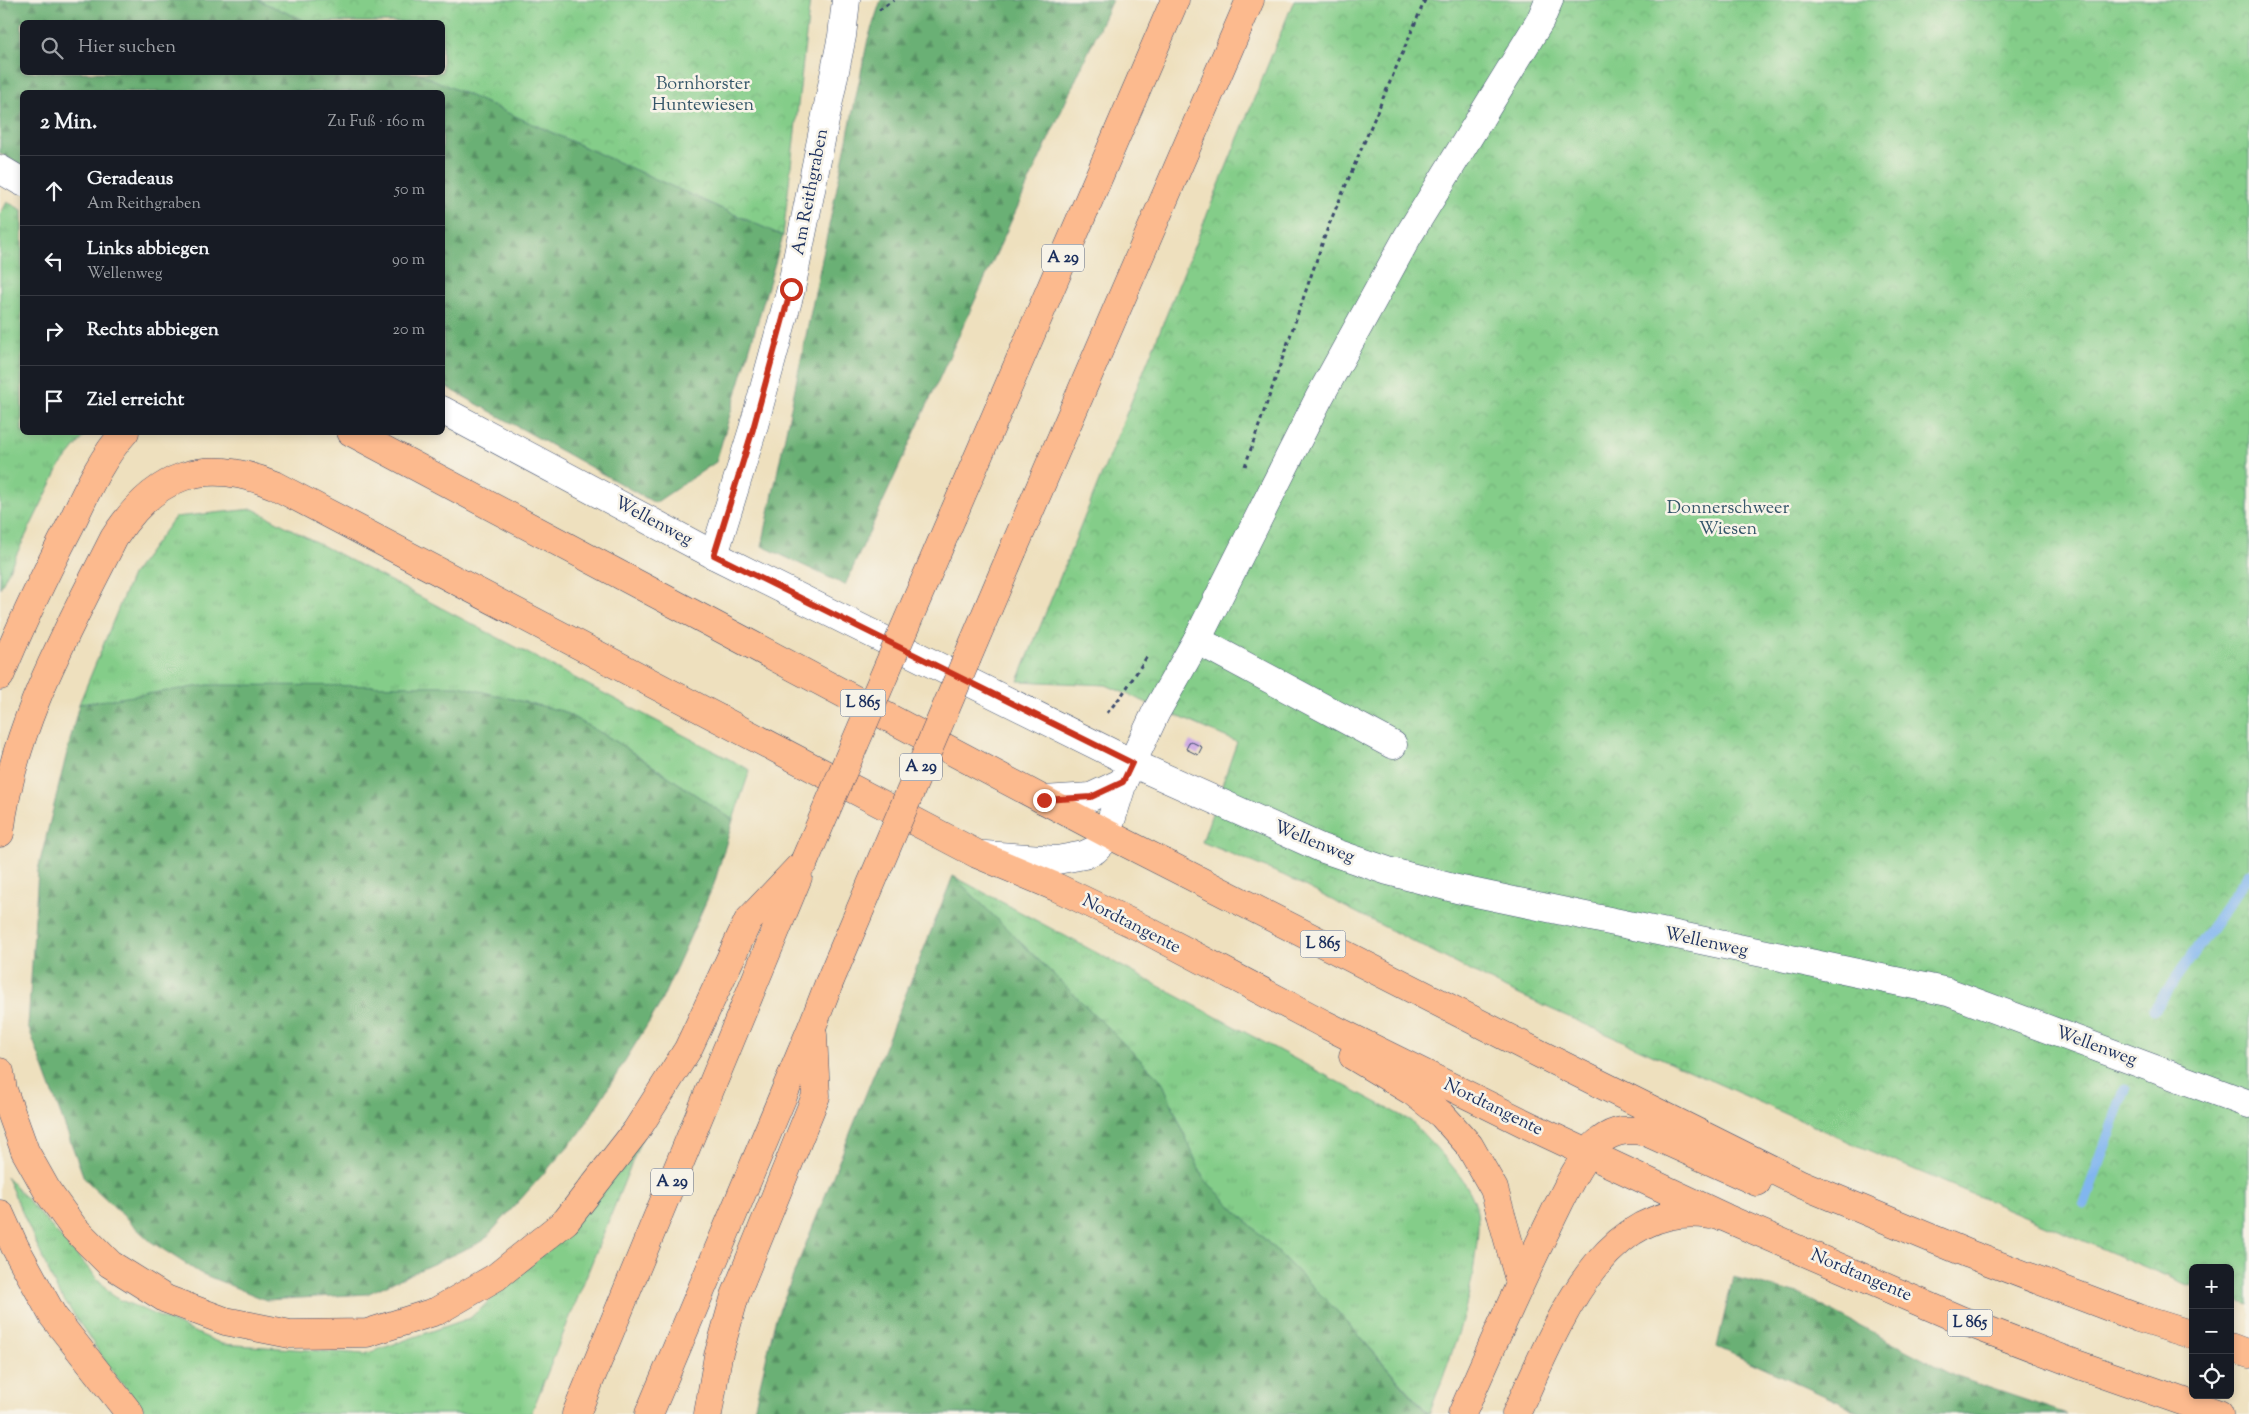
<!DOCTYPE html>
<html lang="de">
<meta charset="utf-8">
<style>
:root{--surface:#171b24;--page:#20242c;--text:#f1f3f6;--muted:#9ea1a6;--line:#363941}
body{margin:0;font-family:"Sorts Mill Goudy",serif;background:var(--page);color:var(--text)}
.controls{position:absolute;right:15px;bottom:15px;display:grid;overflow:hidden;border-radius:8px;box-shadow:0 2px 8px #0003}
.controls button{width:45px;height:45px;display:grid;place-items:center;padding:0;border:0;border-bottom:1px solid var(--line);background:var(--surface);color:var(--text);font:25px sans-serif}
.stop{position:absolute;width:15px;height:15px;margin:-11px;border:4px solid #c8321e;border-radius:50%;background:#fff}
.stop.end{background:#c8321e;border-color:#fff;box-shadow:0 1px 5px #0008}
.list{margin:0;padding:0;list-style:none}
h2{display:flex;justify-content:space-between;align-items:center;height:65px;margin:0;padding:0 20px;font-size:21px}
h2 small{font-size:16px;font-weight:400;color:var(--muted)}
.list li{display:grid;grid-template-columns:32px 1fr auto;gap:15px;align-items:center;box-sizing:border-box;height:70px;padding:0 20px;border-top:1px solid var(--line)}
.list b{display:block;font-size:19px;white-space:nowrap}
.list p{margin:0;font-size:16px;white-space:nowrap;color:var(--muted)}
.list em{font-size:16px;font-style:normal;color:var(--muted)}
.icon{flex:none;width:28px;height:28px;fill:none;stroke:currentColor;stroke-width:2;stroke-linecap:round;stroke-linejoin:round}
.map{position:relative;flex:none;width:2249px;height:1414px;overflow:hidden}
.search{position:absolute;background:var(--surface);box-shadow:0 2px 8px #0003;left:20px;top:20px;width:425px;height:55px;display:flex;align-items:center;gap:12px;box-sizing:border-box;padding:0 18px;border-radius:8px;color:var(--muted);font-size:19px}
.panel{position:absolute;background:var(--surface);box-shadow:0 2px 8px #0003;left:20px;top:90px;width:425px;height:345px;border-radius:8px}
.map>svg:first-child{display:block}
.grass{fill:url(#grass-tufts);stroke:#507e74}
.forest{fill:url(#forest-firs);stroke:#43706a}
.park{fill:url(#park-crowns);stroke:#507e74}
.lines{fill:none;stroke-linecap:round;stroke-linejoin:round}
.stream{stroke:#81b6ef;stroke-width:11}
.building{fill:#cba3e3}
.minor-casing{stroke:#3b4a6c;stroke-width:29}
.highway-casing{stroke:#3b4a6c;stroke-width:29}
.path{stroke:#3b4a6c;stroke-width:3;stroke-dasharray:4 4;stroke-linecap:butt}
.minor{stroke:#fff;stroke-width:28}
.highway{stroke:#fcba8e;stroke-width:28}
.highway-bridge-casing{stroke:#3b4a6c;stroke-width:29;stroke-linecap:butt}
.highway-bridge{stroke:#fcba8e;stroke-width:28}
.route{stroke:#c8321e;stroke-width:6}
.labels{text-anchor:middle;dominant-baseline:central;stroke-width:5;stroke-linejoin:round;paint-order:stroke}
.shield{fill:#f7f3e8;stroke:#5d6a87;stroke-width:1}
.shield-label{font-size:16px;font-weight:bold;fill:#1b2f5e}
.park-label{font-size:18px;fill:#355669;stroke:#f7f3e8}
.street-label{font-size:18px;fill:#1b2f5e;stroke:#f7f3e8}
</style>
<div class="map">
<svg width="2249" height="1414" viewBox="0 0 2249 1414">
<defs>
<pattern id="grass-tufts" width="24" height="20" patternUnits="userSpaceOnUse" patternTransform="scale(1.25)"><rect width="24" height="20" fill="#84cd89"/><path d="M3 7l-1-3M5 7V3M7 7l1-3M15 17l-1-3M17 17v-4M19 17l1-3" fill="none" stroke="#71b079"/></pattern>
<pattern id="forest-firs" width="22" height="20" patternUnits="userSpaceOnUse" patternTransform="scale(1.25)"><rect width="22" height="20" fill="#6bb075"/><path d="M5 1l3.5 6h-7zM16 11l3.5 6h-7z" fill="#579063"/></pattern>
<pattern id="park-crowns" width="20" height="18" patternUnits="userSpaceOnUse" patternTransform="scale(1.25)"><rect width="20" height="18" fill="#84cd89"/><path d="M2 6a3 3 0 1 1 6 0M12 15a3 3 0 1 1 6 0" fill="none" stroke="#71b079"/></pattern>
</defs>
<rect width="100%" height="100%" fill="#f7f3e8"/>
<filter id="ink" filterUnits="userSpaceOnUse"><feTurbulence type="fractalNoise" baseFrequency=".02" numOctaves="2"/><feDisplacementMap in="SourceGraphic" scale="10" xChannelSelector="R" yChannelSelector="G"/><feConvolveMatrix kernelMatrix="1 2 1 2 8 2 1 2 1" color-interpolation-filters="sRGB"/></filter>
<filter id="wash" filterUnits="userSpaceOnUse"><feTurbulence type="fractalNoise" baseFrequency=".0096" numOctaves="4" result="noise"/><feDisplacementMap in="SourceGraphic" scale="20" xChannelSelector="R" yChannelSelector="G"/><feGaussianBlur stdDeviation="1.12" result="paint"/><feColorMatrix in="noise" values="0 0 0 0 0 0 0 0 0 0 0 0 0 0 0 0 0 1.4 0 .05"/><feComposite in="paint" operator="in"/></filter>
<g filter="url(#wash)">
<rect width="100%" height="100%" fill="#eee0be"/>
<!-- grass -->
<g class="grass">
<polygon points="7,202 22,210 22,432 87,433 60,466 0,588 0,215"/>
<polygon points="253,509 750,770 733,820 617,742 562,711 79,704 132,575 175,517"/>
<path d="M953 876 1411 1121C1431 1143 1464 1174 1474 1201 1480 1216 1478 1235 1476 1250 1470 1308 1450 1360 1429 1414L1335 1309 1203 1178 1161 1081Z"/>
<polygon points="643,1135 531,1414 148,1414 114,1374 57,1290 6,1176 114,1297 222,1344 365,1354 470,1318 563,1236"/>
</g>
<!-- forest -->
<g class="forest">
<polygon points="0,0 258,0 308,22 22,22 22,72 419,73 783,236 716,462 655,503 443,385 442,92 22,92 22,165 0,154"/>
<polygon points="881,0 1112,0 845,585 762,546 868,39"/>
<polygon points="208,685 459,686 562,711 617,742 733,820 714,884 659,1006 580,1133 483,1241 367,1294 266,1300 200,1273 150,1241 84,1178 28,1026 38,870 79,704"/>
<polygon points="953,876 1162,1081 1203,1178 1335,1309 1428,1414 753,1414 775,1321"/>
<polygon points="1733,1277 1799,1294 1957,1377 2067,1414 1865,1414 1717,1347"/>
</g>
<!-- park -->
<g class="park">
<polygon points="258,0 810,0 783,236 419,73 442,72 442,22 308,22"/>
<polygon points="1294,0 2249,0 2249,1305 2230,1299 2230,1268 2193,1268 2193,1286 2183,1283 1849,1142 1506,989 1283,875 1202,842 1237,742 1106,685 1018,681"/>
</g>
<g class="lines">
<!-- stream -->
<g class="stream">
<polyline points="2154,1010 2249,874"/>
<polyline points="2084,1204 2125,1089"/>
</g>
</g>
<g id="blocks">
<!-- building -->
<polygon class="building" points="1190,741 1202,747 1198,755 1186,749"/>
</g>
</g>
<g filter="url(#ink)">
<use href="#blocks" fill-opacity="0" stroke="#3b4a6c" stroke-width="1"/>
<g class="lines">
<!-- minor casing -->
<g class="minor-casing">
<g id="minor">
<polyline points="0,169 22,182"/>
<polyline points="442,410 714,555 1132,763 1321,848 1388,871 1457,889 1948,992 2249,1104"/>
<polyline points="714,555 753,429 791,289 842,36 846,0"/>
<polyline points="1197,640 1393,745"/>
<polyline points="1044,800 1091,797 1123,782"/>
<polyline points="985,855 1057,860 1084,855 1095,850 1105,840 1123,782 1156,712 1197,640 1319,398 1408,236 1540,21 1549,0"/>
</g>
</g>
<!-- highway casing -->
<g class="highway-casing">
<g id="highway">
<polyline points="351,432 1108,834 1538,1053 1801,1184 1969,1254 2138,1318 2193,1335"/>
<polyline points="953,515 1175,0"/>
<polyline points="1013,550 1250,0"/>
<path d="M0 676C21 624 45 574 71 524 86 493 101 458 125 432"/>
<path d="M0 833C13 725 66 634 114 538 155 474 204 456 274 485L977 854 1056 887 1146 930 1324 1024 1530 1126 1726 1218 1961 1320 2079 1365 2219 1414"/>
<polyline points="1353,1056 1413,1092 1442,1115 1469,1145 1494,1189 1520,1283"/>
<polyline points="0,1072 3,1090 25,1151 48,1192 74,1228 110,1264 166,1299 225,1321 290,1334 367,1333 437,1311 496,1277 566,1221 636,1131 688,1049 748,921 804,862"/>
<polyline points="0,1214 15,1247 53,1316 130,1414"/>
<polyline points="2230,1347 2249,1354"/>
<polyline points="576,1414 798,877"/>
<polyline points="649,1414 812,1027 829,983"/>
<polyline points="708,1414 718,1356 735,1296 816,1096 813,1035"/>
<path d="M1462 1414C1490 1350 1518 1287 1549 1224 1560 1202 1580 1156 1600 1141 1615 1129 1629 1129 1646 1132L1757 1182"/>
<path d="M1516 1414C1553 1336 1601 1197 1710 1215"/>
</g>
</g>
<!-- path -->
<g class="path">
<polyline points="879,10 894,0"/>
<polyline points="1245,466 1328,227 1425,0"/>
<polyline points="1107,713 1122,695 1148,655"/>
</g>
<!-- minor -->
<use href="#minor" class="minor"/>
<!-- highway -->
<use href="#highway" class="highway"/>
<!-- highway-bridge casing -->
<g class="highway-bridge-casing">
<g id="highway-bridge">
<polyline points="804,862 953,515"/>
<polyline points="829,983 1013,550"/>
</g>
</g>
<!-- highway-bridge -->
<use href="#highway-bridge" class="highway-bridge"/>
</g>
</g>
<g class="lines" filter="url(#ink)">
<!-- route -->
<polyline class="route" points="791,289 753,429 714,555 1132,763 1123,782 1091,797 1044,800"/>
</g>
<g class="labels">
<!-- shield labels -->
<g class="shield">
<rect x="1042" y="244.5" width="42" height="27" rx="4"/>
<rect x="840.5" y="689.5" width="45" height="27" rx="4"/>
<rect x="900" y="753.5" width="42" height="27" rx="4"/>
<rect x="1300.5" y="930.5" width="45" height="27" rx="4"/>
<rect x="651" y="1168.5" width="42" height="27" rx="4"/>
<rect x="1947.5" y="1309.5" width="45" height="27" rx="4"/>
</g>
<g class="shield-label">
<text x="1063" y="258">A 29</text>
<text x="863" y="703">L 865</text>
<text x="921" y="767">A 29</text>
<text x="1323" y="944">L 865</text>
<text x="672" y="1182">A 29</text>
<text x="1970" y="1323">L 865</text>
</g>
<!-- park labels -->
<g class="park-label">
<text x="703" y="85">Bornhorster<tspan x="703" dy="21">Huntewiesen</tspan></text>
<text x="1728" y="509">Donnerschweer<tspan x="1728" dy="21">Wiesen</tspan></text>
</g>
<!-- street labels -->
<g class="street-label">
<text transform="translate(811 192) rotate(-79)">Am Reithgraben</text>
<text transform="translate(653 522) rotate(28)">Wellenweg</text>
<text transform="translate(1314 843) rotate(22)">Wellenweg</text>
<text transform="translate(1131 925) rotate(27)">Nordtangente</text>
<text transform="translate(1706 943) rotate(12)">Wellenweg</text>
<text transform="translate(2096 1047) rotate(20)">Wellenweg</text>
<text transform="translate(1493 1108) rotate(26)">Nordtangente</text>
<text transform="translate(1861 1276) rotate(23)">Nordtangente</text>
</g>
</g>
</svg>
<div class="controls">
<button>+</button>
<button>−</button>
<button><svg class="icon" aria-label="locate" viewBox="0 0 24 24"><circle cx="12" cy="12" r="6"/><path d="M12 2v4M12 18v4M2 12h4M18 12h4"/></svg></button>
</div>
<div class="stop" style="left:791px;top:289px"></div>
<div class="stop end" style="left:1044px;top:800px"></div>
<div class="search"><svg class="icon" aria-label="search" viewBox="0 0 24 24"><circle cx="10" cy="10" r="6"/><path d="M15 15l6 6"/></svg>Hier suchen</div>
<section class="panel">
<h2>2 Min.<small>Zu Fuß · 160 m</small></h2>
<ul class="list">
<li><svg class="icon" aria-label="ahead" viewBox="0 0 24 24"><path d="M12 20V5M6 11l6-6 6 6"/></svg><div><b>Geradeaus</b><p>Am Reithgraben</p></div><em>50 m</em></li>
<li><svg class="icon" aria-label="left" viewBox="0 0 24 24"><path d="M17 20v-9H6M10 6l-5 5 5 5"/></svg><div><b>Links abbiegen</b><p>Wellenweg</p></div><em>90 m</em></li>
<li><svg class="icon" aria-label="right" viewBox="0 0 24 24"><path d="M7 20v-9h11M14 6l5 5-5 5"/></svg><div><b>Rechts abbiegen</b></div><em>20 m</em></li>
<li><svg class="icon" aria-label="arrive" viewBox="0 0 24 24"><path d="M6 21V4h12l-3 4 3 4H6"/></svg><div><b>Ziel erreicht</b></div></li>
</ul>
</section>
</div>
